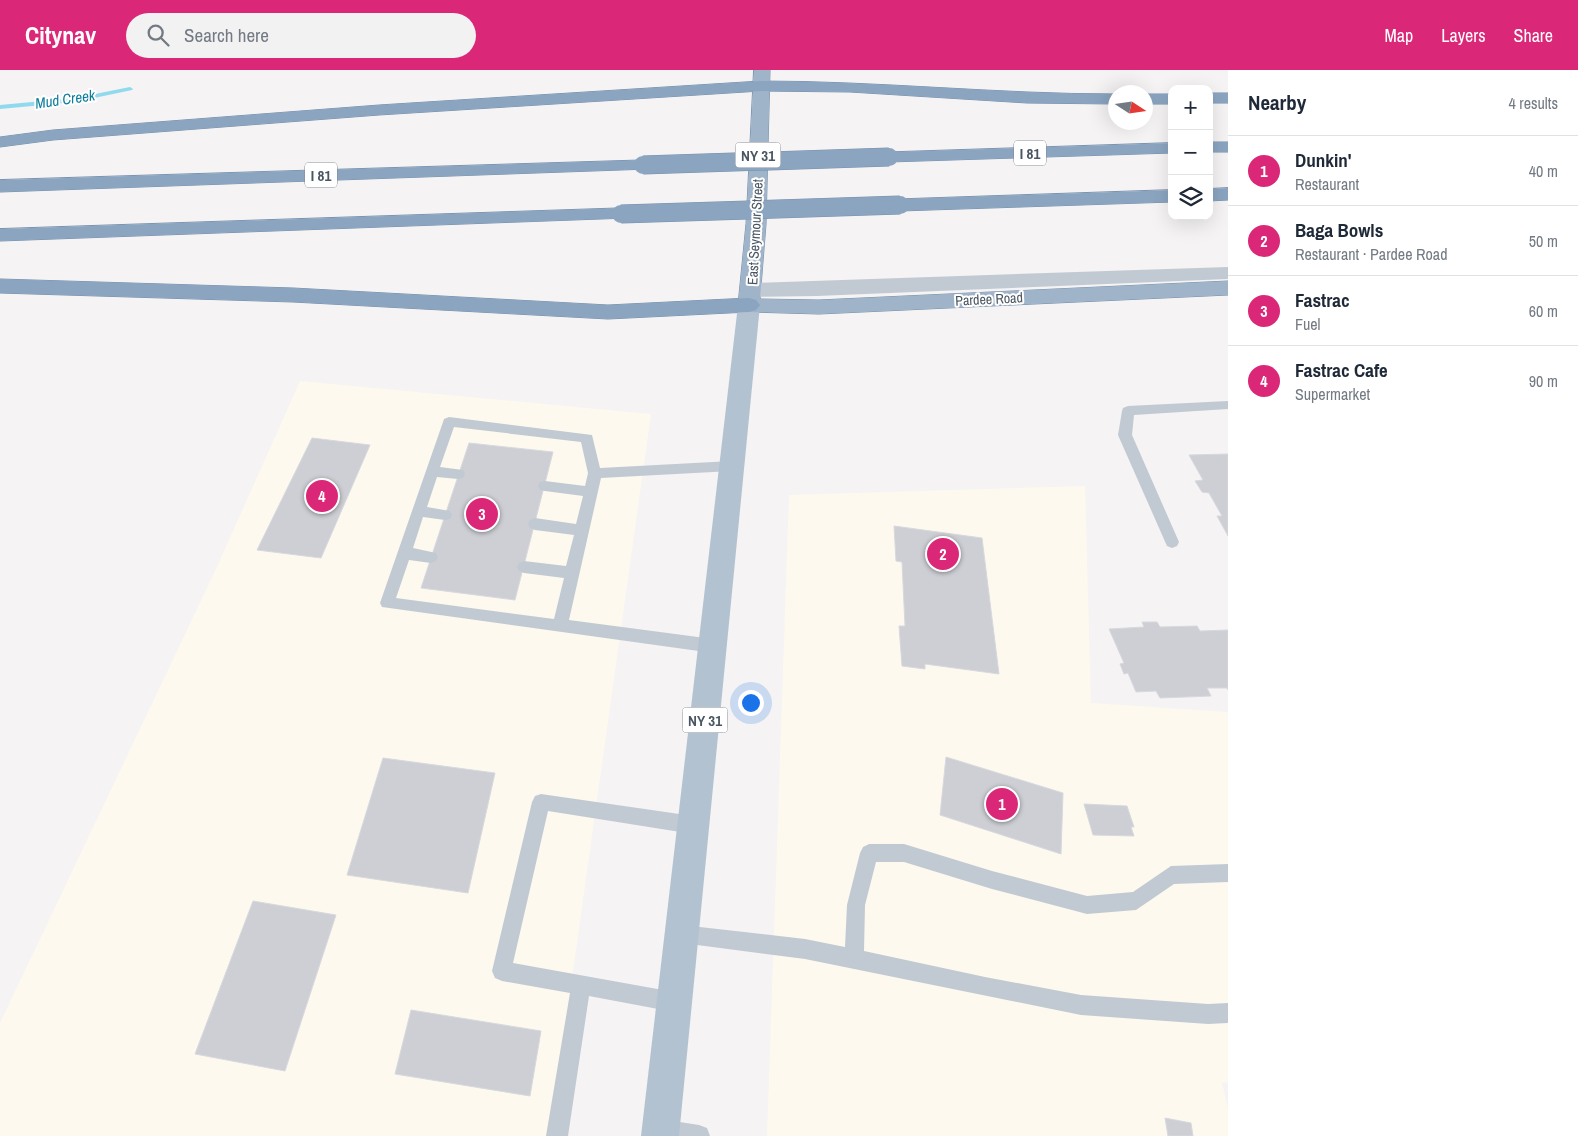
<!DOCTYPE html>
<meta charset="utf-8">
<style>
:root{--surface:#fff;--page:#f2f2f3;--text:#1f2937;--muted:#747a83;--line:#e0e1e3;--accent:#db2777}
body{margin:0;font-family:"Archivo Narrow",sans-serif;background:var(--page);color:var(--text)}
.controls{position:absolute;right:15px;top:15px;display:grid;overflow:hidden;border-radius:10px;box-shadow:0 5px 20px #0002}
.controls button{width:45px;height:45px;display:grid;place-items:center;padding:0;border:0;border-bottom:1px solid var(--line);background:var(--surface);color:var(--text);font:25px sans-serif}
.compass{position:absolute;left:1108px;top:15px;width:45px;height:45px;border-radius:50%;background:var(--surface);box-shadow:0 5px 20px #0002;rotate:102deg}
.you{position:absolute;left:750px;top:632px;width:18px;height:18px;margin:-12px;border:4px solid #fff;border-radius:50%;background:#1a73e8;box-shadow:0 0 0 8px #1a73e833}
.badge{display:grid;place-items:center;width:32px;height:32px;border-radius:50%;background:var(--accent);color:#fff;font-size:16px;font-weight:700}
.pin{position:absolute;translate:-50% -50%;border:2px solid #fff;box-shadow:0 1px 5px #0006}
.list{margin:0;padding:0;list-style:none}
h2{display:flex;justify-content:space-between;align-items:center;height:65px;margin:0;padding:0 20px;font-size:21px}
h2 small{font-size:16px;font-weight:400;color:var(--muted)}
.list li{display:grid;grid-template-columns:32px 1fr auto;gap:15px;align-items:center;box-sizing:border-box;height:70px;padding:0 20px;border-top:1px solid var(--line)}
.list b{display:block;font-size:19px;white-space:nowrap}
.list p{margin:0;font-size:16px;white-space:nowrap;color:var(--muted)}
.list em{font-size:16px;font-style:normal;color:var(--muted)}
.icon{flex:none;width:28px;height:28px;fill:none;stroke:currentColor;stroke-width:2;stroke-linecap:round;stroke-linejoin:round}
.map{position:relative;flex:none;width:1228px;height:1066px;overflow:hidden}
header{display:flex;align-items:center;gap:30px;box-sizing:border-box;height:70px;padding:0 25px;background:var(--accent);color:#fff}
header strong{font-size:24px}
nav{display:flex;gap:28px;margin-inline-start:auto;font-size:18px}
.search{width:350px;height:45px;background:var(--page);display:flex;align-items:center;gap:12px;box-sizing:border-box;padding:0 18px;border-radius:28px;color:var(--muted);font-size:19px}
main{display:flex}
aside{flex:1;background:var(--surface)}
.map>svg:first-child{display:block}
.commercial{fill:#fdf9ef}
.lines{fill:none;stroke-linecap:round;stroke-linejoin:round}
.stream{fill:#90daee;fill-rule:evenodd}
.building{fill:#cdcfd5;stroke:#d7d9de}
.trunk-casing{stroke:#7690ad;stroke-width:1}
.motorway-casing{stroke:#7690ad;stroke-width:1}
.service{fill:#c1cad2;fill-rule:evenodd}
.tertiary{fill:#c1cad2;fill-rule:evenodd}
.primary{fill:#b3c2d1;fill-rule:evenodd}
.trunk{fill:#9fb4c9;fill-rule:evenodd}
.motorway{fill:#8ba5c1;fill-rule:evenodd}
.motorway-bridge-casing{stroke:#7690ad;stroke-width:19;stroke-linecap:butt}
.motorway-bridge{stroke:#8ba5c1;stroke-width:18}
.labels{text-anchor:middle;dominant-baseline:central;stroke-width:4;stroke-linejoin:round;paint-order:stroke}
.far-street-label{font-size:14px;fill:#4a5661;stroke:#fff}
.far-water-label{font-size:15px;font-style:italic;fill:#0c7c9b;stroke:#fff}
.shield{fill:#fff;stroke:#808990;stroke-width:1}
.shield-label{font-size:15px;font-weight:bold;fill:#4a5661}
</style>
<header>
<strong>Citynav</strong>
<div class="search"><svg class="icon" aria-label="search" viewBox="0 0 24 24"><circle cx="10" cy="10" r="6"/><path d="M15 15l6 6"/></svg>Search here</div>
<nav><a>Map</a><a>Layers</a><a>Share</a></nav>
</header>
<main>
<div class="map">
<svg width="1228" height="1066" viewBox="0 0 1228 1066">
<rect width="100%" height="100%" fill="#f5f3f3"/>
<!-- commercial -->
<g class="commercial">
<polygon points="300,311 651,344 550,1066 0,1066 0,953 216,499"/>
<polygon points="1085,416 1091,633 1228,642 1228,1012 1222,1013 1228,1038 1228,1066 767,1066 789,425"/>
</g>
<g class="lines">
<!-- stream -->
<polygon class="stream" points="130,17 133,19 132,20 75,32 0,39 0,35 75,28"/>
</g>
<!-- building -->
<g class="building">
<polygon points="312,368 370,375 321,488 257,480"/>
<polygon points="469,373 553,382 515,530 421,518"/>
<polygon points="1228,384 1228,466 1217,446 1222,446 1209,423 1202,422 1195,411 1203,410 1189,385"/>
<polygon points="894,456 982,468 999,604 925,594 925,599 902,596 899,556 905,556 902,492 896,491"/>
<polygon points="1142,552 1157,552 1160,557 1197,556 1200,561 1228,560 1228,620 1227,618 1207,618 1211,626 1160,628 1156,621 1136,622 1128,603 1124,604 1120,594 1124,593 1109,559 1144,557"/>
<polygon points="946,687 1063,723 1061,784 940,745"/>
<polygon points="383,688 495,703 468,823 347,805"/>
<polygon points="1084,734 1127,736 1134,757 1131,757 1134,766 1093,765"/>
<polygon points="253,831 336,845 285,1001 195,984"/>
<polygon points="411,940 541,961 530,1026 395,1004"/>
<polygon points="1165,1048 1191,1053 1193,1066 1168,1066"/>
</g>
<g class="lines">
<!-- trunk casing -->
<g class="trunk-casing">
<polygon id="trunk" points="754,0 770,0 766,154 760,229 819,230 1228,211 1228,225 819,244 749,242 742,240 738,235 746,154"/>
</g>
<!-- motorway casing -->
<g class="motorway-casing">
<g id="motorway">
<path d="M761 11C879 11 997 24 1116 24V34L1027 33 850 22 761 21 379 45 53 70 0 77V67L53 60 379 35Z"/>
<rect x="1209" y="23" width="19" height="10"/>
<rect x="1146" y="24" width="26" height="10"/>
<rect x="1209" y="72" width="19" height="10"/>
<polygon points="1172,73 1172,83 889,92 883,91 880,87 883,83 889,82"/>
<polygon points="643,90 649,91 652,95 649,99 0,122 0,110"/>
<polygon points="1228,118 1228,130 1209,131 1209,119"/>
<polygon points="1172,120 1172,132 900,141 893,139 891,135 893,131 900,129"/>
<polygon points="621,138 628,140 631,144 628,148 0,171 0,159"/>
<polygon points="0,209 293,218 608,235 749,228 756,230 760,235 756,240 749,242 608,249 293,232 0,223"/>
</g>
</g>
<!-- service -->
<g class="service">
<polygon points="1228,331 1228,339 1134,345 1132,365 1179,472 1177,476 1172,478 1167,476 1118,365 1122,341 1123,338 1128,336"/>
<path d="M449 347 592 365 600 398 732 391 737 392 739 396 737 400 732 401 601 408 569 550 713 569 718 571 721 576 718 581 713 583 382 537 380 533 443 352 444 349ZM454 357 581 372 588 403 585 416 545 411 540 412 538 416 540 420 545 421 583 426 576 454 535 448 530 450 528 454 530 458 535 460 574 465 566 496 524 491 519 493 517 497 519 501 524 503 564 508 554 549 396 528 409 490 431 493 436 491 438 487 436 483 413 478 423 447 445 450 450 449 452 445 450 441 427 437 437 407 458 409 463 408 465 404 463 400 440 397Z"/>
<polygon points="541,724 693,746 699,749 702,755 699,761 693,764 548,741 513,893 674,922 681,925 684,932 681,939 674,942 589,926 568,1066 546,1066 570,923 502,911 495,908 492,901 532,732 535,726"/>
<polygon points="869,774 904,774 992,801 1087,826 1133,822 1171,796 1228,794 1228,812 1174,814 1136,840 1087,844 992,819 904,792 876,792 865,835 864,881 985,907 1081,925 1208,934 1228,933 1228,953 1208,954 1081,945 805,889 682,873 675,871 673,864 675,857 682,855 805,869 845,877 847,835 860,783 863,777"/>
<polygon points="660,1049 699,1055 707,1058 710,1066 652,1066 649,1060 653,1053"/>
</g>
<!-- tertiary -->
<polygon class="tertiary" points="1228,197 1228,209 817,226 751,227 744,225 741,220 744,215 751,213"/>
<!-- primary -->
<polygon class="primary" points="749,228 756,230 760,235 679,1066 641,1066 738,235 742,230"/>
<!-- trunk -->
<use href="#trunk" class="trunk"/>
<!-- motorway -->
<use href="#motorway" class="motorway"/>
<!-- motorway-bridge casing -->
<g class="motorway-bridge-casing">
<g id="motorway-bridge">
<polyline points="643,95 889,87"/>
<polyline points="621,144 900,135"/>
</g>
</g>
<!-- motorway-bridge -->
<use href="#motorway-bridge" class="motorway-bridge"/>
</g>
<g class="labels">
<!-- far-street labels -->
<g class="far-street-label">
<text transform="translate(755 162) rotate(-87)">East Seymour Street</text>
<text transform="translate(989 229) rotate(-3)">Pardee Road</text>
</g>
<!-- far-water labels -->
<g class="far-water-label">
<text transform="translate(65 29) rotate(-8)">Mud Creek</text>
</g>
<!-- shield labels -->
<g class="shield">
<rect x="1014" y="70.5" width="32" height="25" rx="4"/>
<rect x="735.5" y="72.5" width="45" height="25" rx="4"/>
<rect x="305" y="92.5" width="32" height="25" rx="4"/>
<rect x="682.5" y="637.5" width="45" height="25" rx="4"/>
</g>
<g class="shield-label">
<text x="1030" y="83">I 81</text>
<text x="758" y="85">NY 31</text>
<text x="321" y="105">I 81</text>
<text x="705" y="650">NY 31</text>
</g>
</g>
</svg>
<div class="controls">
<button>+</button>
<button>−</button>
<button><svg class="icon" aria-label="layers" viewBox="0 0 24 24"><path d="M12 4l9 5-9 5-9-5zM3 14l9 5 9-5"/></svg></button>
</div>
<svg class="compass" viewBox="-18 -18 36 36"><path d="M0-13l5 13h-10z" fill="#e53935"/><path d="M0 13l5-13h-10z" fill="#747a83"/></svg>
<div class="you"></div>
<div class="pin badge" style="left:1002px;top:734px">1</div>
<div class="pin badge" style="left:943px;top:484px">2</div>
<div class="pin badge" style="left:482px;top:444px">3</div>
<div class="pin badge" style="left:322px;top:426px">4</div>
</div>
<aside>
<h2>Nearby<small>4 results</small></h2>
<ul class="list">
<li><span class="badge">1</span><div><b>Dunkin'</b><p>Restaurant</p></div><em>40 m</em></li>
<li><span class="badge">2</span><div><b>Baga Bowls</b><p>Restaurant · Pardee Road</p></div><em>50 m</em></li>
<li><span class="badge">3</span><div><b>Fastrac</b><p>Fuel</p></div><em>60 m</em></li>
<li><span class="badge">4</span><div><b>Fastrac Cafe</b><p>Supermarket</p></div><em>90 m</em></li>
</ul>
</aside>
</main>
